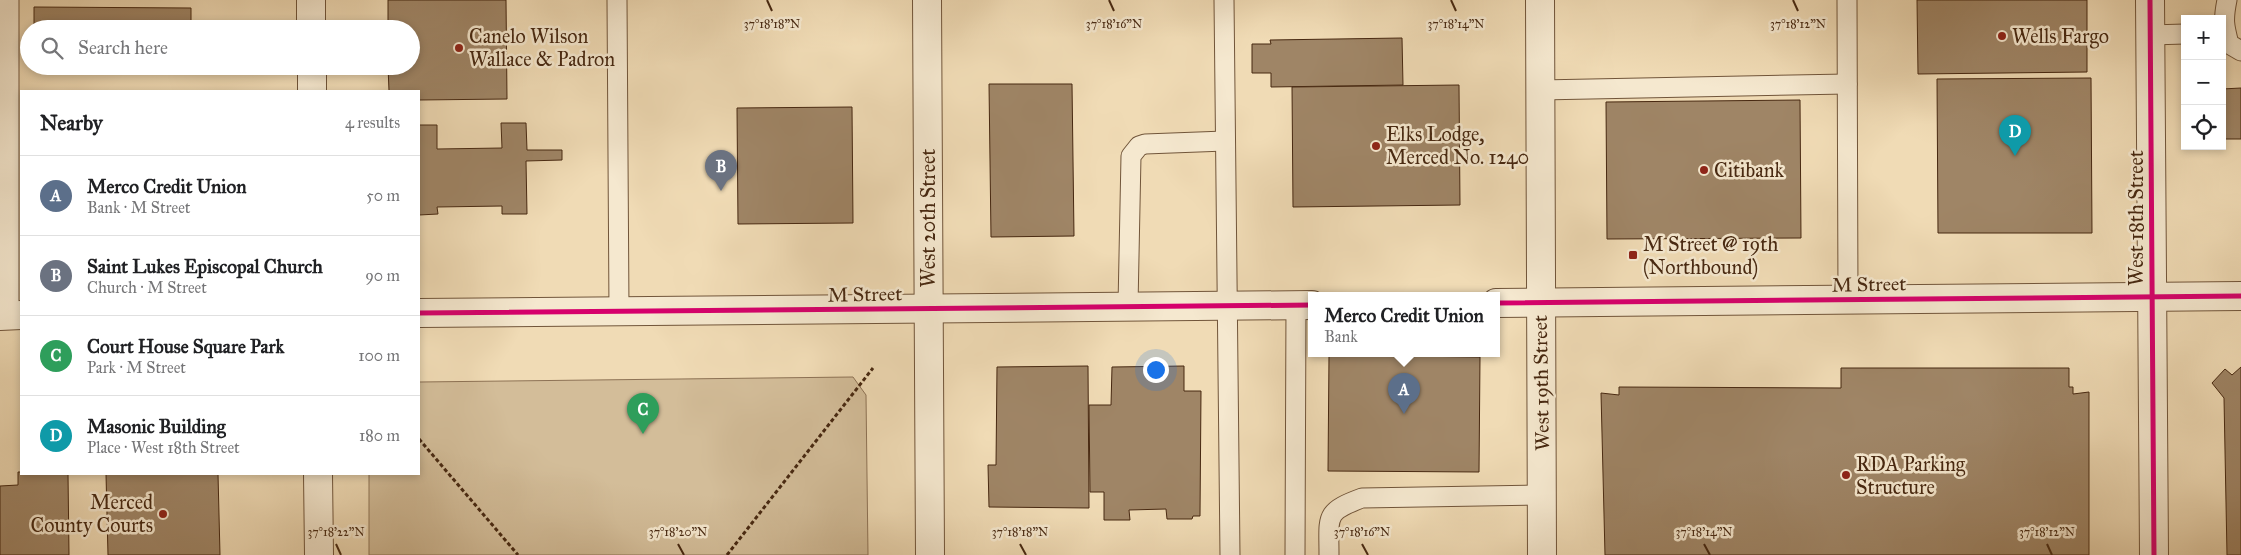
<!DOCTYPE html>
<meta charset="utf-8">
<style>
:root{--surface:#fff;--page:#f6f6f6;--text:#202124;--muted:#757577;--line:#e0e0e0;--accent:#8f2418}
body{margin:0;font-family:"IM FELL Great Primer",serif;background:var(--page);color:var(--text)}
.controls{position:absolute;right:15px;top:15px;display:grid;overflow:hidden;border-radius:0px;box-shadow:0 2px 8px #0003}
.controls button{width:45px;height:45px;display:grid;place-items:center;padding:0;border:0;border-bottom:1px solid var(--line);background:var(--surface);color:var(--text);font:25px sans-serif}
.you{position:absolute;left:1155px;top:369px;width:18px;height:18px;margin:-12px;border:4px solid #fff;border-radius:50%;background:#1a73e8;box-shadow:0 0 0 8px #1a73e833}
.badge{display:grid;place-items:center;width:32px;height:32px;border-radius:50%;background:var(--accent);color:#fff;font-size:16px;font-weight:700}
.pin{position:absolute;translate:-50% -41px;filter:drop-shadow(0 1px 2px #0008)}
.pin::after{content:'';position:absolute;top:26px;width:18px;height:15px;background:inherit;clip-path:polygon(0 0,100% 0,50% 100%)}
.popup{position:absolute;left:1308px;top:292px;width:192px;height:65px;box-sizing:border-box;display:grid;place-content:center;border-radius:0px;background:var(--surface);filter:drop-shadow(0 1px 4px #0005);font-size:16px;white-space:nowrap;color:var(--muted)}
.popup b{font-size:19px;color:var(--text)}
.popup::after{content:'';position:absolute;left:50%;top:100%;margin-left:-10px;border:10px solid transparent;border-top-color:var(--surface)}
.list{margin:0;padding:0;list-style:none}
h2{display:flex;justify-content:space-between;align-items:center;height:65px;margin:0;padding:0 20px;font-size:21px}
h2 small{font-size:16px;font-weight:400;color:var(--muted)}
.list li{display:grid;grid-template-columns:32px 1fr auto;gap:15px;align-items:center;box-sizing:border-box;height:80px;padding:0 20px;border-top:1px solid var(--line)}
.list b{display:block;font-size:19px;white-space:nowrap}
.list p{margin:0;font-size:16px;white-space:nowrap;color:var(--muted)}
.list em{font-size:16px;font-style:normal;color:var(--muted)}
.icon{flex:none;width:28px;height:28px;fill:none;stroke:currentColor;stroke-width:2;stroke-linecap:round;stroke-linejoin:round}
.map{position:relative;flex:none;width:2241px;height:555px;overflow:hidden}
.search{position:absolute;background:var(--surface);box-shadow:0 2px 8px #0003;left:20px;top:20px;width:400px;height:55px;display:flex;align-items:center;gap:12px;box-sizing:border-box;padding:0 18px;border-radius:28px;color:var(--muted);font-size:19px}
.panel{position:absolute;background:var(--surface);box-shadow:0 2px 8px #0003;left:20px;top:90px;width:400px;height:385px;border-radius:0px}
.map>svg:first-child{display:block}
.green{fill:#d3bd99;stroke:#8d7255}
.building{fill:#9f8566;stroke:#472811}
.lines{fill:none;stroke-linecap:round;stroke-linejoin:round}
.service-casing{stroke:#71553a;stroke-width:21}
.minor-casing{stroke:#71553a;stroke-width:30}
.tertiary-casing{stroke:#71553a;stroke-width:30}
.path{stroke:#472811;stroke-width:3;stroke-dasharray:4 2.5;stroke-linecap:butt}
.service{stroke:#f5e8cf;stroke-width:19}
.minor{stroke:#f5e8cf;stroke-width:28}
.tertiary{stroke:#f5e8cf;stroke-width:28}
.cycleway-casing{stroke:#f5e8cf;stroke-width:8}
.cycleway{stroke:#d6006c;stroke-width:5}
.ticks{fill:none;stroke:#472811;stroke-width:2}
.poi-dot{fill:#8f2418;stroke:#f5e8cf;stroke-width:2}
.labels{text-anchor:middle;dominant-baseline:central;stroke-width:5;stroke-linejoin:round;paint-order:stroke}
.poi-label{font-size:20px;fill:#472811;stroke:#f5e8cf;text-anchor:start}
.street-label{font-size:20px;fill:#472811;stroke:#f5e8cf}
.ticks-label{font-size:12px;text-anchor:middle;fill:#472811;stroke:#f5e8cf;stroke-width:5;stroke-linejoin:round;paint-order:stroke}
</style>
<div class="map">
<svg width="2241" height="555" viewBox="0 0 2241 555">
<rect width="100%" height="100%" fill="#f0dbb5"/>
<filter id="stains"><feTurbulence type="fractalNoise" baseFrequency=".004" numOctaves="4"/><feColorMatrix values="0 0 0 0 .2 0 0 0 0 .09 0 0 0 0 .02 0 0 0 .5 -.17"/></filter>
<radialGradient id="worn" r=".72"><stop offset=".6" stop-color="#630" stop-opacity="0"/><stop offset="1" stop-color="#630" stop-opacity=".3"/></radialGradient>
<!-- green -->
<polygon class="green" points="853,377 866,395 868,555 369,555 369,474 419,474 419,382"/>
<!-- building -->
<g class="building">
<polygon points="388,0 506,0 507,99 419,100 419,91 389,91 388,66 411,66 411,29 388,29"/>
<polygon points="1917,0 2087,0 2087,72 1918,74"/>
<polygon points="34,7 191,8 191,29 34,29"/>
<polygon points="1402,38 1403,85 1271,87 1271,73 1252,73 1252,44 1271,44 1270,40"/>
<polygon points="34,66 191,66 191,68 33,67"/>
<polygon points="2091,78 2092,233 1938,233 1937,79"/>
<polygon points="989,84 1072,84 1074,236 991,237"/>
<polygon points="1459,85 1460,205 1293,207 1292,87"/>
<polygon points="2241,88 2241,139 2222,139 2222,89"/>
<polygon points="1800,100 1801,238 1607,239 1606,102"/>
<polygon points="852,107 853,223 738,224 737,108"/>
<polygon points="501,123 526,123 527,150 562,150 562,160 526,161 527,214 502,214 502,206 437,207 438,214 419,215 419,125 437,125 437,149 502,148"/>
<polygon points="1329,355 1480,357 1479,472 1328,471"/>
<polygon points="1088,366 1089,508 989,507 988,465 996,465 997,367"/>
<polygon points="1184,366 1184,391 1201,391 1200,516 1193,516 1192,519 1167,519 1166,509 1129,510 1130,520 1104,520 1104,492 1090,492 1089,405 1111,405 1112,367"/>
<polygon points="2241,367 2241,555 2227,555 2224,398 2212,383 2225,369 2232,375"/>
<polygon points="1841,368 2069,368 2069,387 2073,387 2073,394 2089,392 2089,555 1605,555 1601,393 1619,395 1619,387 1841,388"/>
<polygon points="18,472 21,472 21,474 68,474 69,555 0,555 0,486 18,485"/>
<polygon points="106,474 218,474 220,555 108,555"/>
</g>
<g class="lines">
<!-- service casing -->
<g class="service-casing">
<g id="service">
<polyline points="617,0 619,311"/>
<polyline points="1224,0 1230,555"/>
<polyline points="1847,0 1848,299"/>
<path d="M2227 0C2223 20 2224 25 2229 44L2241 51"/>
<polyline points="2150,35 2185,34"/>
<polyline points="1540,90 1847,84"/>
<polyline points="1128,306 1131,156 1139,146 1145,144 1225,141"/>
<polyline points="9,316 9,0"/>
<polyline points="1295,555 1296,305"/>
<path d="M1329 555C1329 516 1324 512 1362 498L1542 495"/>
</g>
</g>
<!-- minor casing -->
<g class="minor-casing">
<g id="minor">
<polyline points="311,0 311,29"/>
<polyline points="927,0 930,555"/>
<polyline points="1540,0 1542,555"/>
<polyline points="2150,0 2154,555"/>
<polyline points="312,66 312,91"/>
<polyline points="318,474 319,555"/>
</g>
</g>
<!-- tertiary casing -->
<g class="tertiary-casing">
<g id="tertiary">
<polyline points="1496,303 2241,296"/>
<polyline points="419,313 1312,305"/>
<polyline points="0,316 21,315"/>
</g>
</g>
<!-- path -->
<g class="path">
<polyline points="419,439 518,555"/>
<polyline points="727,555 873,368"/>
</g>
<!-- service -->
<use href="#service" class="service"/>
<!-- minor -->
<use href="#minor" class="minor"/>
<!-- tertiary -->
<use href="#tertiary" class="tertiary"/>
<!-- cycleway casing -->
<g class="cycleway-casing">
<g id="cycleway">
<polyline points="2150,0 2154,555"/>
<polyline points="1496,303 2241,296"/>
<polyline points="419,313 1312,305"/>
</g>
</g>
<!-- cycleway -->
<use href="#cycleway" class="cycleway"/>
</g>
<!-- ticks -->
<path class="ticks" d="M767 0 772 11M1109 0 1114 11M1451 0 1456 11M1793 0 1798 11M336 544 341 555M678 544 684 555M1020 544 1026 555M1362 544 1368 555M1704 544 1710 555M2047 544 2052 555"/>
<!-- markers -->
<g class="poi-dot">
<circle cx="2002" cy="36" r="5"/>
<circle cx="459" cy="48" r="5"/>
<circle cx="1376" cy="146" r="5"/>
<circle cx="1704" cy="170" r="5"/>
<rect x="1628" y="250" width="10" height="10" rx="2.5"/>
<circle cx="1846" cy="475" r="5"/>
<circle cx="163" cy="514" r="5"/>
</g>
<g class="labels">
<!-- poi labels -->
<g class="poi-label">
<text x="469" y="36">Canelo Wilson<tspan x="469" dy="23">Wallace &amp; Padron</tspan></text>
<text x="2012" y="36">Wells Fargo</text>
<text x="1386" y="134">Elks Lodge,<tspan x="1386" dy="23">Merced No. 1240</tspan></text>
<text x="1714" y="170">Citibank</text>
<text x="1643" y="244">M Street @ 19th<tspan x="1643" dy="23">(Northbound)</tspan></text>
<text x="1856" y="464">RDA Parking<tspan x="1856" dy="23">Structure</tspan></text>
<text x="153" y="502" text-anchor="end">Merced<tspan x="153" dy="23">County Courts</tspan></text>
</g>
<!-- street labels -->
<g class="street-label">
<text transform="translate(928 218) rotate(-90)">West 20th Street</text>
<text transform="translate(2136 218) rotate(-90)">West 18th Street</text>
<text transform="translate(1869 284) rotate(-1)">M Street</text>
<text transform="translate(865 294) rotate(-1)">M Street</text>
<text transform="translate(1541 383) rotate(-91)">West 19th Street</text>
</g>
</g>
<g class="ticks-label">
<text x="772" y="28">37°18'18"N</text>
<text x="1114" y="28">37°18'16"N</text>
<text x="1456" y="28">37°18'14"N</text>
<text x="1798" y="28">37°18'12"N</text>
<text x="336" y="536">37°18'22"N</text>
<text x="678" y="536">37°18'20"N</text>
<text x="1020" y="536">37°18'18"N</text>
<text x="1362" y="536">37°18'16"N</text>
<text x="1704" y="536">37°18'14"N</text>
<text x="2047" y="536">37°18'12"N</text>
</g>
<rect width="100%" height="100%" filter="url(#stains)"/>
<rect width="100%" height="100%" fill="url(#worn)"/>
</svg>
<div class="controls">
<button>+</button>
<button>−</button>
<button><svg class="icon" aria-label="locate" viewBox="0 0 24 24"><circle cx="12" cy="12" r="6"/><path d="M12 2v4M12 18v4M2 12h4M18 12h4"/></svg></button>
</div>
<div class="you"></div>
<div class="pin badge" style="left:1404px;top:414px;background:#5c6f8a">A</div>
<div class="popup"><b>Merco Credit Union</b>Bank</div>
<div class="pin badge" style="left:721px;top:191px;background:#6b7280">B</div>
<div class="pin badge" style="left:643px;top:434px;background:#2e9e5b">C</div>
<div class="pin badge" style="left:2015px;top:156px;background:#0f9aa8">D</div>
<div class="search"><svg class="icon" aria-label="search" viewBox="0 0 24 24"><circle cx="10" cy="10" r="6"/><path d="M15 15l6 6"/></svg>Search here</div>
<section class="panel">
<h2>Nearby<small>4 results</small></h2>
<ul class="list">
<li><span class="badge" style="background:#5c6f8a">A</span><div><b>Merco Credit Union</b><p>Bank · M Street</p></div><em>50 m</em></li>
<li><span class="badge" style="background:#6b7280">B</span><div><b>Saint Lukes Episcopal Church</b><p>Church · M Street</p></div><em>90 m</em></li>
<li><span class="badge" style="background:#2e9e5b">C</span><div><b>Court House Square Park</b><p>Park · M Street</p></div><em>100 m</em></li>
<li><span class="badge" style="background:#0f9aa8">D</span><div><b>Masonic Building</b><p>Place · West 18th Street</p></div><em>180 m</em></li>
</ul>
</section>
</div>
